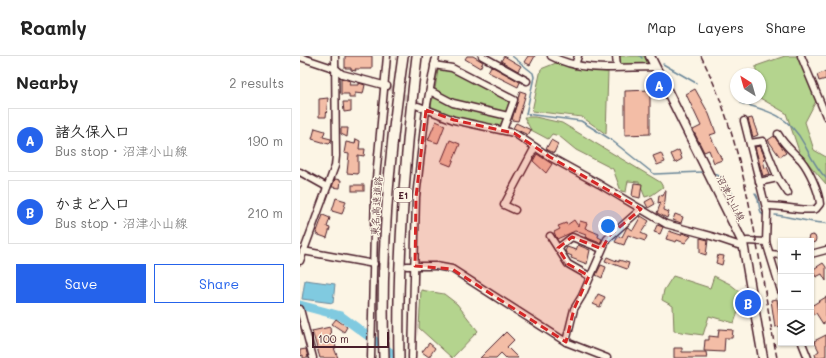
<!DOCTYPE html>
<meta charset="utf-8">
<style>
:root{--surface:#fff;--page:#f6f6f6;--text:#222;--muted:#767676;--line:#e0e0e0;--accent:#2563eb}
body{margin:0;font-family:Mali,"Klee One",sans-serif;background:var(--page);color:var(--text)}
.controls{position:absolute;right:12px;bottom:12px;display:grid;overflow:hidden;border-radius:0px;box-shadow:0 1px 3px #0004}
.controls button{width:36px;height:36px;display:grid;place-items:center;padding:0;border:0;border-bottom:1px solid var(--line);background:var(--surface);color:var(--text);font:20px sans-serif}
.compass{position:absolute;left:430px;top:12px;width:36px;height:36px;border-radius:50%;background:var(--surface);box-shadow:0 1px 3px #0004;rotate:323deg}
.scale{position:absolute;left:12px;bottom:10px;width:77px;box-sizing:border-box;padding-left:4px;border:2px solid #4a1f2b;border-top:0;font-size:11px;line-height:14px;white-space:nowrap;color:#4a1f2b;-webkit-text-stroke:3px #fcf5e5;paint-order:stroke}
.you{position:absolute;left:308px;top:170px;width:14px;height:14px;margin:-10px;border:3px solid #fff;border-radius:50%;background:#1a73e8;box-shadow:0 0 0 6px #1a73e833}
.badge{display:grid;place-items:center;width:26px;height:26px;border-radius:50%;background:var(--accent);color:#fff;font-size:13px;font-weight:700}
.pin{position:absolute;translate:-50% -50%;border:2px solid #fff;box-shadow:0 1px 4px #0006}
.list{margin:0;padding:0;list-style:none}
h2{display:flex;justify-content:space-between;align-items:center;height:52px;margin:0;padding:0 16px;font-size:17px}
h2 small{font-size:13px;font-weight:400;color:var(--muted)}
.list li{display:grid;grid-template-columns:26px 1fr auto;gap:12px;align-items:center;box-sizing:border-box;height:64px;margin:0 8px 8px;padding:0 8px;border:1px solid var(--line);border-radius:0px}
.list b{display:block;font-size:15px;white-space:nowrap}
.list p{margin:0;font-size:13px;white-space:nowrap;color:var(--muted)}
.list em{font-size:13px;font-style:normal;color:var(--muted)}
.actions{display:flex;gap:8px;padding:12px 16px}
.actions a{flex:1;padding:9px 0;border:1px solid var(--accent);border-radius:0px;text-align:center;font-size:14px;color:var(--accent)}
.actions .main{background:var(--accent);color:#fff}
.icon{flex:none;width:22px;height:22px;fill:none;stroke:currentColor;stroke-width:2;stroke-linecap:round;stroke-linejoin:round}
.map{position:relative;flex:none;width:526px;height:302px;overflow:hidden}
header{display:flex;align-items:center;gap:24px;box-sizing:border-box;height:56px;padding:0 20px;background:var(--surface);border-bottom:1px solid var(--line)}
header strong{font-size:19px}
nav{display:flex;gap:22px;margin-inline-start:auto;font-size:14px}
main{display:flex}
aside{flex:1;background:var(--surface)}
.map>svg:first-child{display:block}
.green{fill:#b4d48e;stroke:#7f7a5c}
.water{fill:#80cae0;stroke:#6a8698}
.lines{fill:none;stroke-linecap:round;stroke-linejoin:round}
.stream{stroke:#6a8698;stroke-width:1.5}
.river{stroke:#80cae0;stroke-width:9}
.building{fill:#f3bda6;stroke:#4a1f2b}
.minor-tunnel{stroke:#d8cac0;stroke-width:6;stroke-dasharray:6 3;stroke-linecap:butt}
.minor-casing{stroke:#4a1f2b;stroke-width:9}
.major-casing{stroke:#4a1f2b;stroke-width:11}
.highway-casing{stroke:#4a1f2b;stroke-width:12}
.minor{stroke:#fcf5e5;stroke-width:6}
.major{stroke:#fcf5e5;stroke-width:8}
.highway{stroke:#fcf5e5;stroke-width:9}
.rail{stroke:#4a1f2b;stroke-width:1.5;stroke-dasharray:6 3;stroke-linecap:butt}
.marked{fill:#d62828;fill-opacity:0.2;stroke:#d62828;stroke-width:3;stroke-dasharray:8 5;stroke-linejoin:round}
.labels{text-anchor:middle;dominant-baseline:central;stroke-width:3;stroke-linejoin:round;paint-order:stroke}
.shield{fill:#fcf5e5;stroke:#7f5f63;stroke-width:1}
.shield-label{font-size:9px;font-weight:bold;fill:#4a1f2b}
.street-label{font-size:10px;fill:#4a1f2b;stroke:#fcf5e5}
</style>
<header>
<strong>Roamly</strong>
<nav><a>Map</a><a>Layers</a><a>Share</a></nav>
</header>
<main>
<aside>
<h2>Nearby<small>2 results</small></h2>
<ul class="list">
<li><span class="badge">A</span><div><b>諸久保入口</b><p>Bus stop · 沼津小山線</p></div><em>190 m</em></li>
<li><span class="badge">B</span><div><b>かまど入口</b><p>Bus stop · 沼津小山線</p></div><em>210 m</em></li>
</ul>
<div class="actions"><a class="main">Save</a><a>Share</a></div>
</aside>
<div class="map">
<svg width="526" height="302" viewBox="0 0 526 302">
<rect width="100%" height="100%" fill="#fcf5e5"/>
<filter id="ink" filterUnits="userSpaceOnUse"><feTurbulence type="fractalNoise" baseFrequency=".025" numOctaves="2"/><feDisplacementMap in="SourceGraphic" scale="8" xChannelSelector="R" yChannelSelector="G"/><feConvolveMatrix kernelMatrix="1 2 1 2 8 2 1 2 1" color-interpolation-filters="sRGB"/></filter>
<g filter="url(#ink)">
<!-- green -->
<g class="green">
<polygon points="317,0 344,0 348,8 320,9"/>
<polygon points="485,0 499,0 516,45 505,66 514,94 526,101 526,128 500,98 486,57 460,42 460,18 456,18 456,10"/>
<polygon points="256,7 284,14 308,16 306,78 282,61 232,55 241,13"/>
<polygon points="142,12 151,14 208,44 210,47 207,55 204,56 154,44 136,36 135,33 138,14"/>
<polygon points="136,41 202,61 204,63 198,71 154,62 131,53 132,43"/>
<polygon points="224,61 235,61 262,67 360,126 363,131 352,139 345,141 339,126 328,125 326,136 321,135 313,113 276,94 259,80 252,78 248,83 231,74"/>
<polygon points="373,220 410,232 414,220 430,228 444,239 434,267 409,260 403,279 374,275 373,250 362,244 364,234"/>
<polygon points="121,234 144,238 157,248 178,275 152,302 119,272"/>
</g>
<!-- water -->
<polygon class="water" points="5,224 35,228 33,247 2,243"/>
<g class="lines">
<!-- stream -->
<g class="stream">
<polyline points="212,0 233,17 234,21 226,58 281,65 310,83 354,118 402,116"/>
<polyline points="340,0 342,2"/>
<polyline points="363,8 396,27"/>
<path d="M441 47C470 55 489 60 504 88 511 101 516 112 526 122"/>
<polyline points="413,117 423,122 433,139"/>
<path d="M455 137C461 144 457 153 463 159"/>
<path d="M475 159C493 161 508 167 526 167"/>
</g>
<!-- river -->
<polyline class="river" points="0,249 41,260 98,302"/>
</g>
<!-- building -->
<g class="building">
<polygon points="45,0 72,0 72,13 55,13 56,15 51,14 51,12 45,12"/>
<polygon points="167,0 173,0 183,6 180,12 165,3"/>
<polygon points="204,0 221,10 218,15 201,5"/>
<polygon points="228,0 235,0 230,9 224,6"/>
<polygon points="191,10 220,26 218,31 188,16"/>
<polygon points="526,15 526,23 519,25 517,19"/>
<polygon points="41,22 50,25 49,29 59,29 59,27 65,29 63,38 55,37 55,42 49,42 49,38 41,38"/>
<polygon points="395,33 409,58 416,77 410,79 422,104 414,107 409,94 404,96 393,74 401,70 386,38"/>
<polygon points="350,34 350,78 325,79 325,35"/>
<polygon points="220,35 226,37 218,65 212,64"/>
<polygon points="28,42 26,61 19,61 19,43"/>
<polygon points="43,46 51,46 51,55 44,56"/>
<polygon points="452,62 458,79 453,81 448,63"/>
<polygon points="136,65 145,69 138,87 128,84"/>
<polygon points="216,67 231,74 228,79 213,72"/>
<polygon points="15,72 25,75 23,81 31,83 31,86 29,88 12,83"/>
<polygon points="41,72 48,72 47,81 41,78"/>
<polygon points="474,80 486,97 480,101 468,84"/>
<polygon points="56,83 60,85 59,93 65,93 64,100 58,99 58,118 47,117 49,98 44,97 46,86 55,88"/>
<polygon points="150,84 160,88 151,110 141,106"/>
<polygon points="251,84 258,88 254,97 246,93"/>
<polygon points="460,90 465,102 463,104 465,112 467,111 470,118 463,120 455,91"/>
<polygon points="379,94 382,103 375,107 371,98"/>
<polygon points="361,97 365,106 357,109 353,100"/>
<polygon points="237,98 252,108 246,117 233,105"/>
<polygon points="35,123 41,124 40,132 32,131"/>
<polygon points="334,127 342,128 340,142 332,140"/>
<rect x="52" y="129" width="12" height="6"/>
<polygon points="365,135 366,135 364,154 369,156 367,162 357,157 361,146 358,147 359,139 363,140"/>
<polygon points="36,142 46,145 42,158 32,155"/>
<polygon points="352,142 355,148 348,152 345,146"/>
<polygon points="375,158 383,161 381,167 373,164"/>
<polygon points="23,159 30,162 27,171 30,172 27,182 16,178"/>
<polygon points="341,160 349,165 341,177 347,180 345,185 328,179 324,189 315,186 318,180 322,181 327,171 333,174"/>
<polygon points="274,164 278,170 280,165 287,167 285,172 299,178 298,181 302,183 300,187 285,181 286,179 275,175 257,183 254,176 260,173 258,170 266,167 267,169"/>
<polygon points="357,169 363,171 360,178 354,176"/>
<polygon points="369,175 381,179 382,177 391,180 385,187 377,184 376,186 366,183"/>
<circle cx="512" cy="183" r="4"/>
<polygon points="400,182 408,184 406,199 400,197"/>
<polygon points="278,189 290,194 287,208 271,202 272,200 267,198 265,195 267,191 276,194"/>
<polygon points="418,199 424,200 422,209 416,207"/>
<polygon points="307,201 319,206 319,204 329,207 327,213 305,205"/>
<polygon points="523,207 526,211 526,225 522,218 516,221 512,214"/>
<polygon points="301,209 306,211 302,222 296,219"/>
<polygon points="298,238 305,241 300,251 293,248"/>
<polygon points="526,241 526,266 523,268 516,257 513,259 511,250"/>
<polygon points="477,243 481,270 475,271 471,244"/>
<polygon points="36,263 47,271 44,276 32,268"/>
<polygon points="30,271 31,282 34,282 36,292 34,292 38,302 20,302 12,275"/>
<polygon points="419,273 433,274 432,282 425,282 424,296 404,295 405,284 409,284 409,280 418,281"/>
<polygon points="206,276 214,284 207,291 218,302 206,302 201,297 196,302 180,302"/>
<polygon points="526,279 526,300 516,302 515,298 519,295 514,285"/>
<polygon points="129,287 135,292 129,301 122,296"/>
<polygon points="374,292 382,292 382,296 406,296 407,302 374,302"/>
<polygon points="6,293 8,302 3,302 3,299 0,300 0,294"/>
</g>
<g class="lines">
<!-- minor-tunnel -->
<g class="minor-tunnel">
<polyline points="88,30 114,47"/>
<polyline points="76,208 102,210"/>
</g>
<!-- minor casing -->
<g class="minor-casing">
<g id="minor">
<polyline points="182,0 227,25"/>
<path d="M251 0C282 17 321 11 355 11"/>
<polyline points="316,0 317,11"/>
<polyline points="501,0 526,60"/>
<polyline points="0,1 36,13 42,18 87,30"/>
<polyline points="134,9 152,12 214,44 203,74"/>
<polyline points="275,9 278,0"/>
<polyline points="130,35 153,47 208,60"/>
<polyline points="118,50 154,64 214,77 250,101 299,128 366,168 411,180 438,189 447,185 466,186 481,235"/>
<polyline points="444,65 467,156 466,186"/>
<polyline points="450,87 463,85 478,122 459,126"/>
<polyline points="0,116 27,131"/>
<polyline points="478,122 488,137"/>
<path d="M466 150C482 149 499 156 516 153L520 148C519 135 509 114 501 104 492 95 484 89 478 78"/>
<polyline points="215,154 204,149 235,91"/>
<polyline points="250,180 268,208 289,220"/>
<polyline points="258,192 272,181 302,193"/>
<polyline points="3,195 74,208"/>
<polyline points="470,198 481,199"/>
<polyline points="511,198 526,194"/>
<polyline points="0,205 35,110 36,100 35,0"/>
<polyline points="107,210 136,210 152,213 266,286 307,302"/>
<polyline points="0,253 13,302"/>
<polyline points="266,286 274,253 282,240 307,183 341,153"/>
<polyline points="502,287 508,302"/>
<polyline points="71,302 75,133 87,0"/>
<polyline points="112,302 116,141 126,54 136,0"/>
</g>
</g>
<!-- major casing -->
<g class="major-casing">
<polyline id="major" points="350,0 443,187 463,302"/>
</g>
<!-- highway casing -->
<g class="highway-casing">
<g id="highway">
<path d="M84 302C80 201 89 100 103 0"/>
<path d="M99 302C97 201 105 101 117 0"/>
</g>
</g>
<!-- minor -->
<use href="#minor" class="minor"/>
<!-- major -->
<use href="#major" class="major"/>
<!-- highway -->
<use href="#highway" class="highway"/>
<!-- rail -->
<path class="rail" d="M401 0C448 93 457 201 477 302"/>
</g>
</g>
<!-- marked area -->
<path class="marked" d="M126 54 154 64 214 77 250 101 341 153 309 180 302 193 272 181 258 192 268 208 289 220 274 253 266 286 152 213 115 210 116 141Z"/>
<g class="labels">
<!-- shield labels -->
<rect class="shield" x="94" y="132" width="18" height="14" rx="3"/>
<g class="shield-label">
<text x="103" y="139">E1</text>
</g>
<!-- street labels -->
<g class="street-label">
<text transform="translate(431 142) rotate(63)">沼津小山線</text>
<text transform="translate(76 150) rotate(-86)">東名高速道路</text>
</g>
</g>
</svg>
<div class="controls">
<button>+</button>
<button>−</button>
<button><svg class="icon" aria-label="layers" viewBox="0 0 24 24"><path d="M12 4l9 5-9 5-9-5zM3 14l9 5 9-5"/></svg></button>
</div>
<svg class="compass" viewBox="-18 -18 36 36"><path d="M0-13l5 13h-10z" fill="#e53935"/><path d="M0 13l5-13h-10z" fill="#767676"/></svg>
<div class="scale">100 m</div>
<div class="you"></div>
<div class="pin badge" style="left:359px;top:29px">A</div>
<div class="pin badge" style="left:448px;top:247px">B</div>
</div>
</main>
